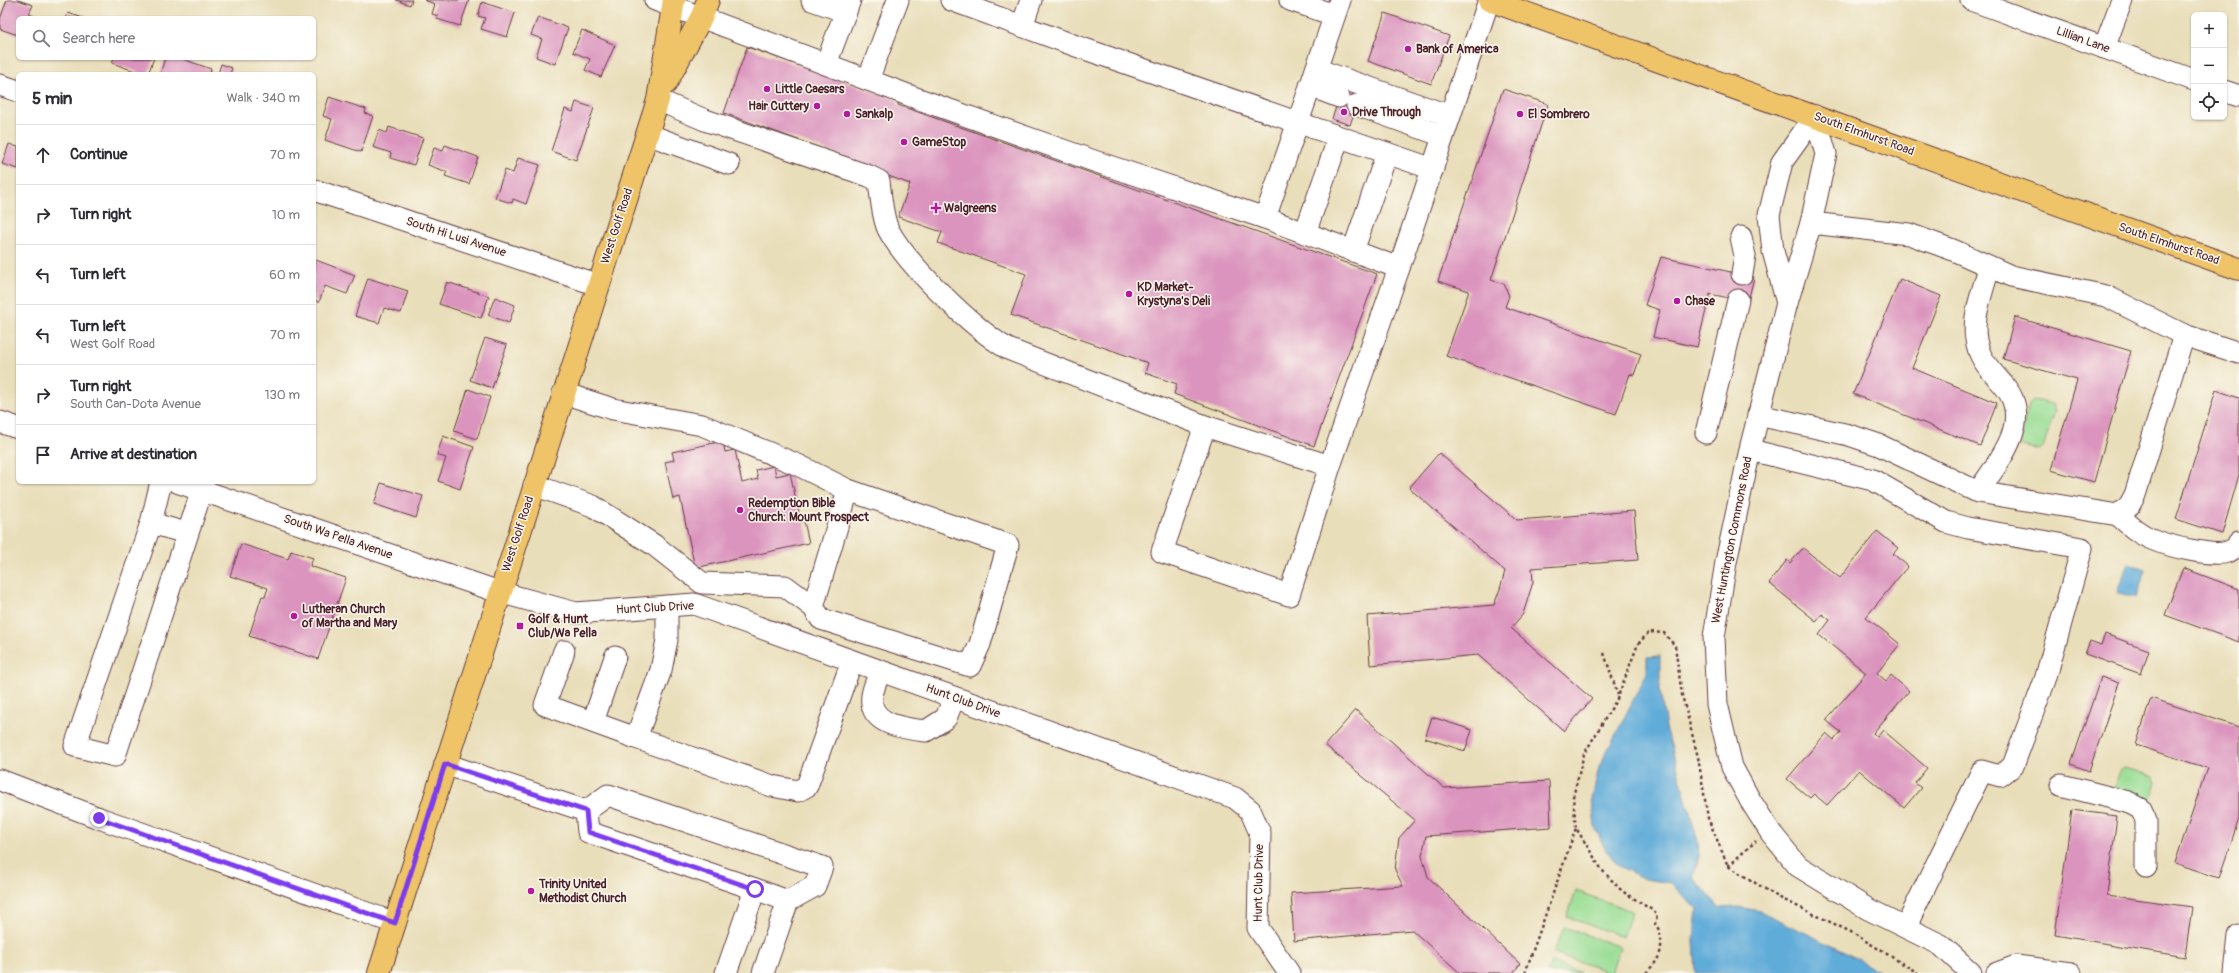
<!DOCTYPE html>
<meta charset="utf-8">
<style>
:root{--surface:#fff;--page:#f7f7f7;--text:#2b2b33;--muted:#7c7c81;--line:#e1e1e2}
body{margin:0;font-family:Pangolin,sans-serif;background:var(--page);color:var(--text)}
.controls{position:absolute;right:12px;top:12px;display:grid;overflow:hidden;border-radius:6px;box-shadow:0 1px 3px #0004}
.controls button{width:36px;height:36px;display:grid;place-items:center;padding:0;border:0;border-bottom:1px solid var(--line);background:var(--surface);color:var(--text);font:20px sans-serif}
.stop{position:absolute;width:12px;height:12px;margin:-9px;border:3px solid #7c3aed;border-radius:50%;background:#fff}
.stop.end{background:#7c3aed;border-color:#fff;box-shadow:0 1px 4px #0008}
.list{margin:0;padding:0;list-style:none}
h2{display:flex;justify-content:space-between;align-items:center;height:52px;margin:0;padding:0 16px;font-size:17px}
h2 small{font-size:13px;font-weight:400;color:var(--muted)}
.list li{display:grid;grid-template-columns:26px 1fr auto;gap:12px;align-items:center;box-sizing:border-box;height:60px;padding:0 16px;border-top:1px solid var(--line)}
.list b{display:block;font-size:15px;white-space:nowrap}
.list p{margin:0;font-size:13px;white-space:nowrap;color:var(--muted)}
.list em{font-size:13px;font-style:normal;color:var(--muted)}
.icon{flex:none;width:22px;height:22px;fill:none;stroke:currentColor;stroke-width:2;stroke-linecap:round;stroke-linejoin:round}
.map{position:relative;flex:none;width:2239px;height:973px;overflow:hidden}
.search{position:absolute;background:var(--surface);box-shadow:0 1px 3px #0004;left:16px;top:16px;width:300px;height:44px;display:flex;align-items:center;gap:10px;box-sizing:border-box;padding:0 14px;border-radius:6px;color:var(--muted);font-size:15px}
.panel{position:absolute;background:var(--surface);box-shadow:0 1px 3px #0004;left:16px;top:72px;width:300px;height:412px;border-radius:6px}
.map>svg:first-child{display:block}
.green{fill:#9bde96;stroke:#727e60}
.water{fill:#60acd9;stroke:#556682}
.building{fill:#db94be}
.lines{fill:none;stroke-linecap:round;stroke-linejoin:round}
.minor-casing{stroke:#623c40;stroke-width:23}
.major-casing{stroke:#623c40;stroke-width:24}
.path{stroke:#623c40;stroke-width:2.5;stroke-dasharray:3 3;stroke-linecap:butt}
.minor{stroke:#fff;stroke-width:21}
.major{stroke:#efc469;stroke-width:22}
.route{stroke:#7c3aed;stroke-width:5}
.poi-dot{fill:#b5179e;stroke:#fbf7ec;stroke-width:1.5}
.labels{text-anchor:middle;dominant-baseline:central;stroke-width:3;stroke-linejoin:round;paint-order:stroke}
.street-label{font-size:12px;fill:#4a1f2b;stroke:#fbf7ec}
.poi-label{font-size:12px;font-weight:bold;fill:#4a1f2b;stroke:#fbf7ec;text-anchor:start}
</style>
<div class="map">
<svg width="2239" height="973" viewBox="0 0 2239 973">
<rect width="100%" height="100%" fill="#fbf7ec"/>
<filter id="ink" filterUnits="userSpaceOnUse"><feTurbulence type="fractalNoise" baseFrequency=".025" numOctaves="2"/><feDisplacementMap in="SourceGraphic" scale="8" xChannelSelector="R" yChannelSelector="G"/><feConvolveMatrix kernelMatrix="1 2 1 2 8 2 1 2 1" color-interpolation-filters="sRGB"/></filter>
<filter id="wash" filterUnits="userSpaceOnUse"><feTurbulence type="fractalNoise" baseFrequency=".012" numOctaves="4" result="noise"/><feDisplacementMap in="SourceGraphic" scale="16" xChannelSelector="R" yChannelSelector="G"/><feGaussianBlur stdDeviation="0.9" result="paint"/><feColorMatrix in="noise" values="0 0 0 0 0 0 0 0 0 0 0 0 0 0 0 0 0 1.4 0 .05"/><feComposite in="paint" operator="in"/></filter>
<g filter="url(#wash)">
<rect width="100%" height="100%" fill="#e9deba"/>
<!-- green -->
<g class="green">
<polygon points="2034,400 2052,404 2055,411 2044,445 2039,450 2022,446 2019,440 2029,405"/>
<polygon points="2125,768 2154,776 2157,782 2152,798 2145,802 2114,788 2120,771"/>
<polygon points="1576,891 1632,911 1623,937 1567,917"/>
<polygon points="1564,927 1620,947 1611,973 1554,953"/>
<polygon points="1551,962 1581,973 1547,973"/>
</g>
<!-- water -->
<g class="water">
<polygon points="2128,563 2146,569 2136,598 2118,592"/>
<polygon points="1660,656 1660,691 1666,727 1698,842 1699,856 1693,877 1720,908 1738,907 1760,911 1843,951 1881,973 1696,973 1694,940 1697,910 1671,883 1644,879 1619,866 1605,849 1595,827 1592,799 1599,767 1647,673 1647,657"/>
</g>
<g id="blocks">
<!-- building -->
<g class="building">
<polygon points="7,0 18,0 33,5 29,14 39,18 18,18 18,35 0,29 0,19"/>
<polygon points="396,0 412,0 410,5"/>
<polygon points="424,0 469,0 460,26 437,19 438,16 432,14 435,4"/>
<polygon points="482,2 515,13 507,37 481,29 485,18 478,16"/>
<polygon points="68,13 83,18 66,18"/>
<polygon points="1385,13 1449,36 1431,84 1368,61"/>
<polygon points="538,17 568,28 555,64 536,57 542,39 531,35"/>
<polygon points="582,30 615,45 601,77 585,70 590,59 573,52"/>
<polygon points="747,47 899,101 898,105 1377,274 1314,446 1174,394 1177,384 1145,373 1148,363 1011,315 1026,274 938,243 942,232 898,217 910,184 875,171 875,168 724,113"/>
<polygon points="114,58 154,58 148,74 143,74 112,63"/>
<polygon points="165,58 180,58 211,69 210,74 160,74"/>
<polygon points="221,64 232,68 230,74 218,74"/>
<polygon points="1343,86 1361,92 1350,125 1332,119"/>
<polygon points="1503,89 1548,104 1491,280 1504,284 1509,296 1505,307 1641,354 1634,375 1630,374 1616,414 1446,356 1469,291 1438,281"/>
<polygon points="329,97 366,109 365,113 373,116 361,152 325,140 332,119 323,116"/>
<polygon points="576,102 594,108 576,160 551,151 565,109 573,112"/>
<polygon points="389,127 423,138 414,165 390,158 391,153 373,147 379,130 387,133"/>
<polygon points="9,144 18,147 18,169 2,164"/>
<polygon points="445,145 478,157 469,184 445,176 447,172 428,165 434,148 443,151"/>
<polygon points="518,158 540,165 526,204 513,199 512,203 495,198 505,170 513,173"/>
<polygon points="1661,257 1754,277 1748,302 1710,294 1697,347 1653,337 1660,310 1645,305"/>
<polygon points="316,260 355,275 347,294 325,286 319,302 314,300 314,265"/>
<polygon points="368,278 408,291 401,313 384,308 379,323 355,316"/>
<polygon points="1900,279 1941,296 1912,368 1997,403 1980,446 1853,394"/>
<polygon points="447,282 489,296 481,318 439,304"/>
<polygon points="495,297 515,305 509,323 488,315"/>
<polygon points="2015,317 2131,351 2094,482 2051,470 2077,380 2003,359"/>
<polygon points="485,338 507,345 492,388 470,380"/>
<polygon points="468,389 490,397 477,439 454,431"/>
<polygon points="2216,390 2239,398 2239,475 2222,534 2176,519"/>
<polygon points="443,436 474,447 460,489 438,481 446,458 437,455"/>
<polygon points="723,441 725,452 735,450 742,483 758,479 756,470 774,466 776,476 790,473 801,522 804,521 809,543 695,568 680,497 673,499 665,462 674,460 672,452"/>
<polygon points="1439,453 1517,520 1634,511 1638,560 1532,568 1533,582 1523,614 1511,628 1592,699 1564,731 1478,655 1370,665 1367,616 1494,605 1500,589 1505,571 1409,488"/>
<polygon points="381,483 423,496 416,518 374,504"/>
<polygon points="1877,531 1898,548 1893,554 1908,566 1866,617 1900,644 1877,673 1886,681 1891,675 1909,691 1873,733 1877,737 1883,730 1927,768 1915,783 1921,788 1904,808 1859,770 1827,805 1814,794 1810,798 1787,779 1826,733 1834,740 1841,732 1826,720 1866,673 1819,635 1830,620 1822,614 1816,621 1769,583 1787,560 1790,563 1803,548 1840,578"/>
<polygon points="241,544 288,559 291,551 313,558 310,566 346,578 318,659 249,636 262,596 265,597 268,588 230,576"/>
<polygon points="2183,568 2239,589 2239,642 2165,615"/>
<polygon points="2105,634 2149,650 2141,674 2085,654 2090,641 2101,645"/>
<polygon points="2101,677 2119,683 2089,771 2071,764"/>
<polygon points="2151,698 2239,727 2239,819 2219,878 2175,863 2207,768 2136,745"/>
<polygon points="1356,710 1444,788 1549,781 1551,827 1426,836 1422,856 1428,877 1520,964 1513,973 1460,973 1412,930 1294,941 1291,893 1403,886 1395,870 1397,853 1399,838 1415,820 1325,745"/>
<polygon points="1432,717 1472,730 1465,751 1425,738"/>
<polygon points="2072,810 2117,816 2107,895 2192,907 2185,957 2055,935"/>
</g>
</g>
</g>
<g filter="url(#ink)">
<use href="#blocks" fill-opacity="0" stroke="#623c40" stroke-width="1"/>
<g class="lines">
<!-- minor casing -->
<g class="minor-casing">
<g id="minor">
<polyline points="655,0 916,98 1094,161 1265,218 1399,268 1489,0"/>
<polyline points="812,0 846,12"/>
<polyline points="951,0 1076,46 1433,169"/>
<polyline points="1290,0 1334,15"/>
<polyline points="1971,0 2194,80"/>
<polyline points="1022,26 1031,0"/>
<polyline points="2104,48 2122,0"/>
<polyline points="826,64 850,0"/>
<polyline points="1316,69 1450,116"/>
<polyline points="868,80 898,0"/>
<polyline points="0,85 18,91"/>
<polyline points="1310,86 1339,97"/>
<polyline points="2224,91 2239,96"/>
<path d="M658 100 705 120 869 176 879 181C881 196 882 216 888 229 906 264 974 329 1008 349L1205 426"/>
<polyline points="1357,105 1443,136"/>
<polyline points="1815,116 1826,154 1811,223 1787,303 1751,445 1726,562 1714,637 1717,704 1732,767 1750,800 1771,833 1798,866 1868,909 1941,945 1971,973"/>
<polyline points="647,134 729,164"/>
<polyline points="314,190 598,285"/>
<polyline points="1265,218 1340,0"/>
<polyline points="1811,223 1909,234 1953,250 2011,276 2106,296 2184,335 2239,353"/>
<polyline points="1305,233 1339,137"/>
<polyline points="1741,237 1745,256 1742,274"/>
<polyline points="1353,251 1387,153"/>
<polyline points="1787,303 1773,251 1769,215 1782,162 1815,116"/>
<polyline points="1758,415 1849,435 1879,445 1978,492 2118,515 2129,506 2135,495 2184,335"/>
<polyline points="0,422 18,428"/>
<polyline points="1706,433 1738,300"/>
<polyline points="1750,450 1873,480 1946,522 1968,528 2082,548 2045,680 2013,766 2000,776 1982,771 1906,926"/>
<polyline points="1330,466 1289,595 1162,552 1205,426 1330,466 1399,268"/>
<polyline points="161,482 151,523 75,746 115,756 202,490"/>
<polyline points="177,482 499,592 576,613 694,604 1235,798 1250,810 1260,833 1258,928 1289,973"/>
<polyline points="534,485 593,506 654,545 702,583 785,586 813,607 821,619 970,666 980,644 1008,545 848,490 798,465 702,425 613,409 563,393"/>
<path d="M1978 492C1997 463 2033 423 2006 388 1996 375 1983 365 1978 348 1969 321 1983 293 1989 267"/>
<path d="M2118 515C2129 525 2140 535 2154 540 2168 546 2213 557 2227 552 2233 550 2236 547 2239 542"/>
<polyline points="151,523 186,533"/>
<polyline points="813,607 848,490"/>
<polyline points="564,651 545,705 636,738 661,670 667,640 667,606"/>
<path d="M880 671C877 681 870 693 872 704 875 726 909 729 926 731L946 718 954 698"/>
<polyline points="593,722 615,657"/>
<polyline points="636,738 772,786 798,791 807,786 852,661"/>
<polyline points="445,764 586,811"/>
<polyline points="0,780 99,818 395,923"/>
<polyline points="2061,785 2128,802 2141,809 2146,820 2146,867"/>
<polyline points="586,811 608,795 822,867 815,886 788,901 763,973"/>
<polyline points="586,811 588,832 755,889 726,973"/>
<polyline points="755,889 788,901"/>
<polyline points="1997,973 2016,966 2071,973"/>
<polyline points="2235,973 2239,936"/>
</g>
</g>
<!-- major casing -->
<g class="major-casing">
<g id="major">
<polyline points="1489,0 2239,269"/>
<polyline points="666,83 702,16 708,0"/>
<polyline points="379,973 658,100 674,0"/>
</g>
</g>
<!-- path -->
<g class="path">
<polyline points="1604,653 1618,695"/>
<polyline points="1728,866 1756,841"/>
<polyline points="1525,973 1576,828"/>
<path d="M1646 973C1650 968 1656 963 1658 958 1663 949 1662 931 1655 924L1657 915 1652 910 1622 891 1602 870 1576 828 1573 797 1584 754 1617 699 1638 644 1649 632 1664 633 1675 646 1682 695 1698 757 1708 818 1728 866 1778 897 1851 932 1918 973"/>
</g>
<!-- minor -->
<use href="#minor" class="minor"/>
<!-- major -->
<use href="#major" class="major"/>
</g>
</g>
<g class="lines" filter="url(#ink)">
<!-- route -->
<polyline class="route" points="99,818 395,923 445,764 586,811 588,832 755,889"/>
</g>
<!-- markers -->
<g class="poi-dot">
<circle cx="1408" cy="49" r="4"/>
<circle cx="767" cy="89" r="4"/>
<circle cx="817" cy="106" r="4"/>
<circle cx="1344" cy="112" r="4"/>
<circle cx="847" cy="114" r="4"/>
<circle cx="1520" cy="114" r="4"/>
<circle cx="904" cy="142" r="4"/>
<path d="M934 202h4v4h4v4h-4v4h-4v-4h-4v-4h4z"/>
<circle cx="1129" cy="294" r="4"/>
<circle cx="1677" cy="301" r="4"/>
<circle cx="740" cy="510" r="4"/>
<circle cx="294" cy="616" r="4"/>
<rect x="516" y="622" width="8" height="8" rx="2"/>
<circle cx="531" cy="891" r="4"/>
</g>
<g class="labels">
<!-- street labels -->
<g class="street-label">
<text transform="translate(2083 40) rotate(20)">Lillian Lane</text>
<text transform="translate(1864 134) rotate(20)">South Elmhurst Road</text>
<text transform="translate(617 226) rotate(-72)">West Golf Road</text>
<text transform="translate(456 237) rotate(18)">South Hi Lusi Avenue</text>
<text transform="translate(2169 244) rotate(19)">South Elmhurst Road</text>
<text transform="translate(518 534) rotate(-72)">West Golf Road</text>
<text transform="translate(338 537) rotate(19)">South Wa Pella Avenue</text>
<text transform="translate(1732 540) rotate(-79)">West Huntington Commons Road</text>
<text transform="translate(655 608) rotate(-3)">Hunt Club Drive</text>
<text transform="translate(963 701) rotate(20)">Hunt Club Drive</text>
<text transform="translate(1259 883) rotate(-89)">Hunt Club Drive</text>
</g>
<!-- poi labels -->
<g class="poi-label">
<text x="1416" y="49">Bank of America</text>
<text x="775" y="89">Little Caesars</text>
<text x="809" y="106" text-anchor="end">Hair Cuttery</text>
<text x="1352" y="112">Drive Through</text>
<text x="855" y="114">Sankalp</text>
<text x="1528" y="114">El Sombrero</text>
<text x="912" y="142">GameStop</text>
<text x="944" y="208">Walgreens</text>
<text x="1137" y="287">KD Market-<tspan x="1137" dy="14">Krystyna's Deli</tspan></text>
<text x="1685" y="301">Chase</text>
<text x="748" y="503">Redemption Bible<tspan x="748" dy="14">Church: Mount Prospect</tspan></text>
<text x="302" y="609">Lutheran Church<tspan x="302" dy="14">of Martha and Mary</tspan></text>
<text x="528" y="619">Golf &amp; Hunt<tspan x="528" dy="14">Club/Wa Pella</tspan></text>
<text x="539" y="884">Trinity United<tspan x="539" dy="14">Methodist Church</tspan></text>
</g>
</g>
</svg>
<div class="controls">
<button>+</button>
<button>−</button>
<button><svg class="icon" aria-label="locate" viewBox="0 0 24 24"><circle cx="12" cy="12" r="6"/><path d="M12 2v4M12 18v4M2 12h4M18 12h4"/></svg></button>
</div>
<div class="stop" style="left:755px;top:889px"></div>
<div class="stop end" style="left:99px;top:818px"></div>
<div class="search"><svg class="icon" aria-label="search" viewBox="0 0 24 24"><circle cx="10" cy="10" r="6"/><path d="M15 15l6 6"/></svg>Search here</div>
<section class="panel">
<h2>5 min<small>Walk · 340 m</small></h2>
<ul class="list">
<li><svg class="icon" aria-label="ahead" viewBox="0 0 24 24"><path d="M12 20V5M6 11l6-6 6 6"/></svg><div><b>Continue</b></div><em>70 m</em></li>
<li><svg class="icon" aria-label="right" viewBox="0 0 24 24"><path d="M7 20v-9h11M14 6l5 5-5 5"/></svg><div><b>Turn right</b></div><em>10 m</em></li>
<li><svg class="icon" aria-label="left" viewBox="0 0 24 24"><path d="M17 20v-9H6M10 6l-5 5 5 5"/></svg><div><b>Turn left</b></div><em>60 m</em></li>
<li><svg class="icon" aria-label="left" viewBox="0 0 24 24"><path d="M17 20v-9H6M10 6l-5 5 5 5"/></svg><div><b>Turn left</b><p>West Golf Road</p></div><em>70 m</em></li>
<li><svg class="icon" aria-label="right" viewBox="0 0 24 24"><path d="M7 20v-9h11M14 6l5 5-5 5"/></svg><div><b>Turn right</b><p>South Can-Dota Avenue</p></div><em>130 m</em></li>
<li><svg class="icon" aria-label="arrive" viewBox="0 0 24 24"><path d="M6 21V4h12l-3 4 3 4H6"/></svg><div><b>Arrive at destination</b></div></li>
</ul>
</section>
</div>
